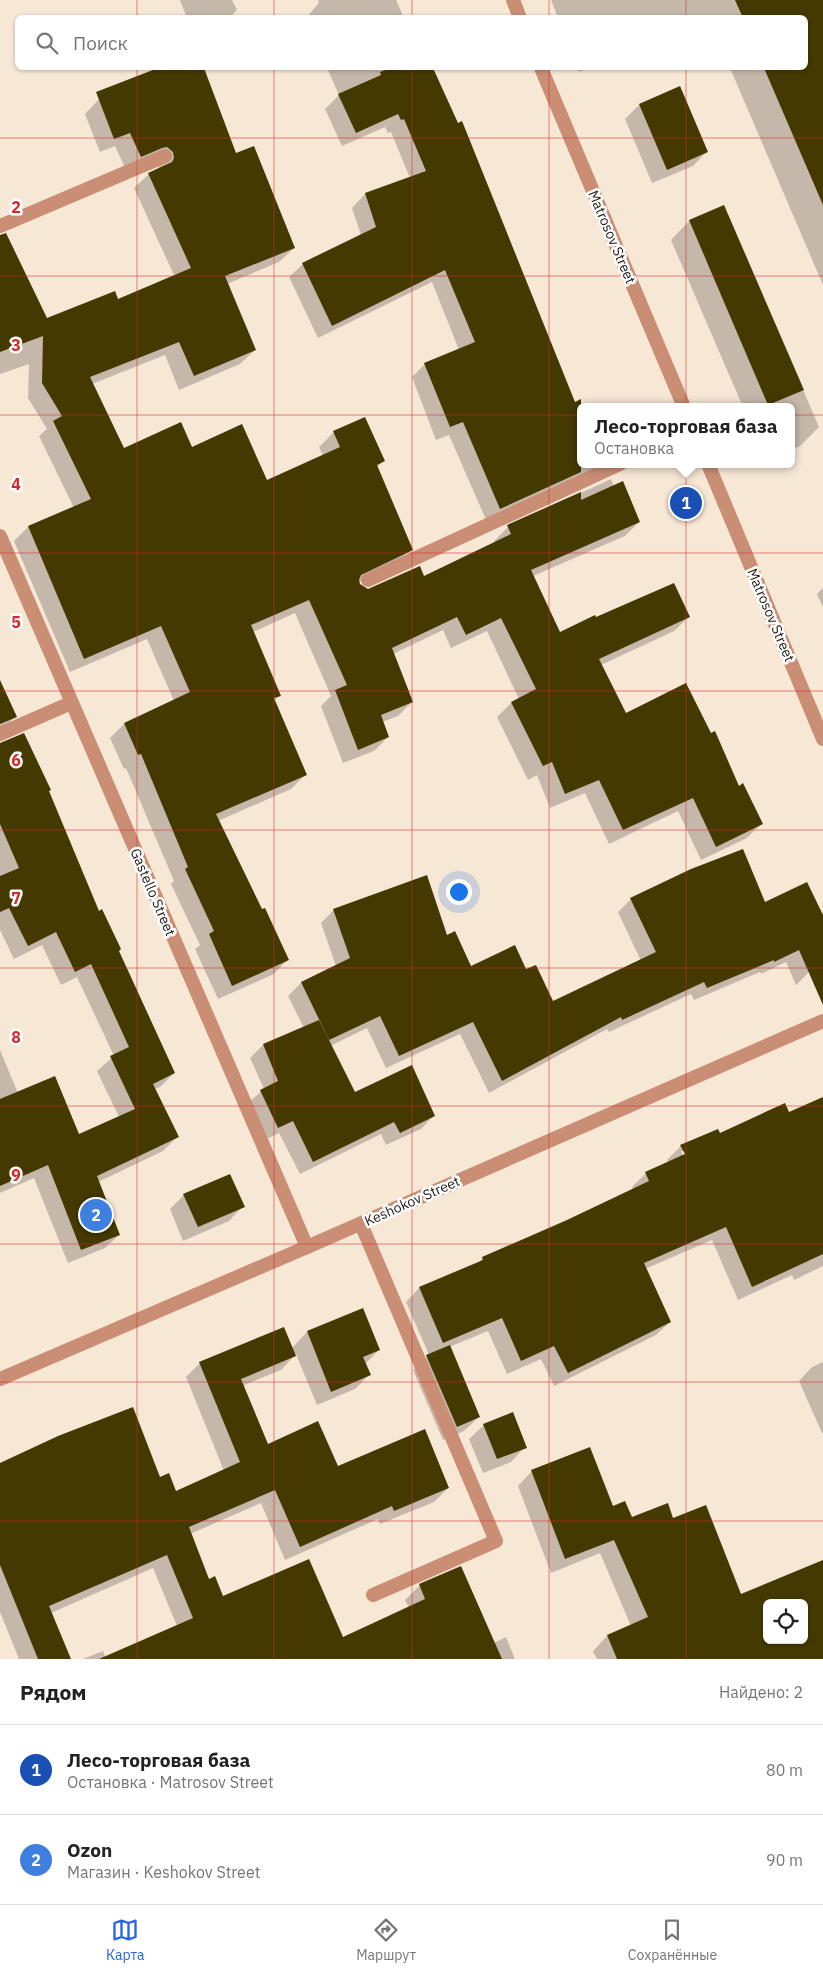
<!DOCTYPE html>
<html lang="ru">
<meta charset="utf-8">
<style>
:root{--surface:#fff;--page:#f6f6f6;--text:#222;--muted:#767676;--line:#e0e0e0;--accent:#2563eb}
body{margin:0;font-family:"IBM Plex Sans",sans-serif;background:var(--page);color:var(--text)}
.controls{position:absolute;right:15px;bottom:15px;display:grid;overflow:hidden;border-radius:8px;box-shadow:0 1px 4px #0004}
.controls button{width:45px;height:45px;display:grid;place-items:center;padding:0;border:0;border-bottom:1px solid var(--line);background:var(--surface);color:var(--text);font:25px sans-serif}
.you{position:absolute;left:458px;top:891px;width:18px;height:18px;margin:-12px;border:4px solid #fff;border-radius:50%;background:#1a73e8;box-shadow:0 0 0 8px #1a73e833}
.badge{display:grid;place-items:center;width:32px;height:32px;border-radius:50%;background:var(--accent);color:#fff;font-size:16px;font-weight:700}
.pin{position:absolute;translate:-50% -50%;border:2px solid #fff;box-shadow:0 1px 5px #0006}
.popup{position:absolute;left:577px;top:403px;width:218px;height:65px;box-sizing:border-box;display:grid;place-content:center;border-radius:8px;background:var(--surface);filter:drop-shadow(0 1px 4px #0005);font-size:16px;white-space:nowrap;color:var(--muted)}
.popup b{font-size:19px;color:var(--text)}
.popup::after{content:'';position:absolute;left:50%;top:100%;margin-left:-10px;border:10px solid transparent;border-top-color:var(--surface)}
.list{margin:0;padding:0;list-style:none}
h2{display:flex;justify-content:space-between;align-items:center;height:65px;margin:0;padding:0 20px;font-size:21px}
h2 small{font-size:16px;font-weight:400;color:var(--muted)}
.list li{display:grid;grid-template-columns:32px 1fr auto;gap:15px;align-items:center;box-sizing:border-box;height:90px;padding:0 20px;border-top:1px solid var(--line)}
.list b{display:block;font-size:19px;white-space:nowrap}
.list p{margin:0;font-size:16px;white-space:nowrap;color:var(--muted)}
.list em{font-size:16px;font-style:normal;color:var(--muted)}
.icon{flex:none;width:28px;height:28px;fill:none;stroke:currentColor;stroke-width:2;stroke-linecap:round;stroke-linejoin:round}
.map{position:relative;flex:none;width:823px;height:1659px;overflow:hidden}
.search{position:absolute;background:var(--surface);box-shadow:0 1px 4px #0004;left:15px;right:15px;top:15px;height:55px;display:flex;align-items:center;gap:12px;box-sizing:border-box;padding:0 18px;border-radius:8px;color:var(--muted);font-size:19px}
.sheet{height:245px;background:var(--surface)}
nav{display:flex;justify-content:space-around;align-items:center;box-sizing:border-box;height:70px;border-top:1px solid var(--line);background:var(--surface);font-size:14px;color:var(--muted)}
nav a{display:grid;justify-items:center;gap:2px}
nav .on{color:var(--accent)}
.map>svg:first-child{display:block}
.shadow{fill:#0003;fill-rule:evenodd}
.building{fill:#443900;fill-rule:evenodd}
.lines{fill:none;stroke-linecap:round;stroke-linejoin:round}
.service{stroke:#ca8e75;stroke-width:14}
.minor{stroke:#ca8e75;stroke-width:14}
.tertiary{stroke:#ca8e75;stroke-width:14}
.grid{fill:none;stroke:#d62828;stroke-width:1;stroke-opacity:0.55}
.labels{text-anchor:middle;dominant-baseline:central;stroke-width:5;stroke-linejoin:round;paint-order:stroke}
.street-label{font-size:14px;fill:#1f1913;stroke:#fff}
.grid-label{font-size:16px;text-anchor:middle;font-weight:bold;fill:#d62828;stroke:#fff;stroke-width:5;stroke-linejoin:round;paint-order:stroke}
</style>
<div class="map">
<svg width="823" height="1659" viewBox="0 0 823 1659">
<rect width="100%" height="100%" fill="#f7e7d5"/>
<!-- shadow -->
<g class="shadow">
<polygon points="180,0 232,0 237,10 229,18 187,18"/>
<polygon points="318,0 396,0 404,18 306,18 319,3"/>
<polygon points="551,0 823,0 823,285 730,68 806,68 806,18 558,18"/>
<polygon points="157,68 203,68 236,155 294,248 279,262 227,284 255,350 240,364 179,390 165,355 92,384 123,450 192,448 267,481 323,456 319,447 334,432 383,461 376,468 411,549 397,564 359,582 359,585 368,590 423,577 495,543 494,541 508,527 611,479 614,487 639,522 625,536 533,576 560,634 596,619 689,617 674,631 601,665 626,714 738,787 761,824 747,838 701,860 678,811 609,844 585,793 550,808 537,775 528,780 497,717 511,703 519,699 487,631 451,648 443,630 393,654 412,702 398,716 382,722 388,737 374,751 343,763 321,706 331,696 295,613 253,632 280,695 274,701 306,774 291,789 218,821 262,911 288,959 274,974 218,999 195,949 200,945 171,884 174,881 126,768 124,769 110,738 124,724 174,701 147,639 70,672 14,541 28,527 74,508 39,436 47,429 28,398 29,364 0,374 0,235 47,320 117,301 174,275 134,188 149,174 159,169 159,167 152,161 126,170 115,146 100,152 85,114 99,99 152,72"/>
<polygon points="327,68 432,68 458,124 574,403 579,401 582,407 581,464 600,464 590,474 487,522 449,435 436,440 412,377 425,364 459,350 432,282 318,338 289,277 303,264 361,235 352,208 365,194 410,178 391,132 388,133 385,127 342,146 325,109 339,95"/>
<polygon points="578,68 589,68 579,72"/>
<polygon points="680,87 707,151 693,166 652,183 625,119 639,105"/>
<polygon points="724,206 819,427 800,446 791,450 791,407 743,407 671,240 689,221"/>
<polygon points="823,588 823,607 817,594"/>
<polygon points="0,685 15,717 0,731"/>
<polygon points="0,744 48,791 99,912 174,1073 160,1087 155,1089 177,1137 163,1151 98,1182 119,1235 105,1248 68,1263 34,1178 0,1193 0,1050 18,1093 78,1136 119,1117 97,1071 114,1056 77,977 61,985 42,945 14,959 0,930"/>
<polygon points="631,899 764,904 823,918 823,946 808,973 796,985 786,962 761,974 760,972 694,1000 691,994 609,1032 607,1029 489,1093 460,1034 386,1068 367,1028 330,1046 354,1094 434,1115 421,1129 386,1145 381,1134 300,1174 279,1133 265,1140 247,1104 264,1089 250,1058 263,1045 304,1028 288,996 301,983 336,966 321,923 334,910 446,937 470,968 525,970 552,1003 641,961 618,912"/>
<path d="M823 1098V1266L794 1280 792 1275 738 1300 712 1240 645 1269 670 1322 656 1335 554 1386 541 1359 507 1374 488 1331 449 1347 479 1417 464 1431 443 1440 413 1370 429 1355 406 1302 419 1288 478 1263 483 1258 568 1221 633 1190 632 1187 646 1173 668 1162 667 1160 681 1146 788 1114ZM681 1151H684L688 1160 686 1161Z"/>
<polygon points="184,1195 243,1206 229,1221 183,1241 170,1209"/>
<polygon points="363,1310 379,1350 365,1364 369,1375 355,1389 317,1405 296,1354 281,1370 242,1386 267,1446 337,1467 448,1488 434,1502 380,1524 378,1519 285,1560 261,1503 190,1534 208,1580 222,1598 344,1641 409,1608 405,1600 419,1586 460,1568 494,1643 506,1637 515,1659 121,1659 177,1626 153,1568 51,1613 70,1659 19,1659 0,1612 0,1465 159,1478 175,1493 224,1471 186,1377 200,1363 292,1348 307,1332"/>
<polygon points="823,1362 823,1433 822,1433 799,1381 812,1367"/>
<polygon points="484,1425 525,1447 511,1462 483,1473 469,1439"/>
<path d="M532 1471 612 1508 631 1518 672 1519 740 1596 823 1561V1659H597L593 1651 607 1636 631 1626 600 1553 551 1573 518 1486ZM767 1603H804V1640H767Z"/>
<polygon points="103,1651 106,1659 83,1659"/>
</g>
<!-- building -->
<g class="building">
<polygon points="735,0 823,0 823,205 764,68 806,68 806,18 743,18"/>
<polygon points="158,68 204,68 236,153 254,146 295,248 225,276 256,350 194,376 179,342 90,377 124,448 181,422 192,447 242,424 267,480 340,447 333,431 365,417 385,461 377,465 413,550 361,575 359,580 360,584 368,589 420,566 424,576 511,534 507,525 581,492 581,500 623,481 640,522 531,570 560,632 595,615 596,617 674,583 690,617 599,659 626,713 686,683 711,733 715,731 739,786 743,783 763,824 716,847 693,798 623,830 599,780 565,794 552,762 543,766 511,702 536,689 501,618 466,635 457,617 392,648 413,702 381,715 389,737 358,750 335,690 347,685 309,600 251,625 281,696 274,698 307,775 216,814 262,909 265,908 289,960 232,986 209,934 214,931 185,869 188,867 141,754 138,755 124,723 190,692 161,626 84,659 28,526 91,499 53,421 62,416 42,383 43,336 0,352 0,235 6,233 47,318 115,291 118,299 191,268 148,173 172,162 174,158 173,152 167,147 162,148 141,157 130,133 114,139 96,92"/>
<polygon points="391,68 433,68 458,123 462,121 575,402 581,399 581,472 500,509 463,422 450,427 424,363 475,342 445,270 332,326 302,263 376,227 365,193 426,171 404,119 401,120 398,114 356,133 338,94 381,75 380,72"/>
<polygon points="680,86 708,152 667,170 639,104"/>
<polygon points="724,205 804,390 768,405 689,220"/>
<polygon points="0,680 17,717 0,724"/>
<polygon points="24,733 51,790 49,791 99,911 102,909 121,949 119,951 175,1073 153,1084 179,1137 97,1176 120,1235 81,1250 48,1165 0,1186 0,1099 55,1076 79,1134 135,1109 110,1056 129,1047 91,964 75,972 56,932 28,946 9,908 0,912 0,876 19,868 0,824 0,743"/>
<polygon points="743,849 765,902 807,882 823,915 823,1005 799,950 774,962 774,960 707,988 704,982 622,1020 621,1017 502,1081 473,1022 399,1056 380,1016 329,1040 301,982 350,958 333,909 427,875 447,935 455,931 471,966 515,945 526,969 536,965 553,1001 656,952 630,898 691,869"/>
<polygon points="319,1020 355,1092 412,1065 435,1116 400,1133 394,1122 313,1162 293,1121 278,1128 260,1090 278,1081 263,1044"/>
<polygon points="823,1097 823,1254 752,1287 726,1227 644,1263 671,1322 568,1373 554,1346 521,1361 502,1318 443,1343 419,1287 483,1260 482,1257 567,1220 649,1181 645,1172 685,1154 680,1145 718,1129 720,1133 785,1103 789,1112"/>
<polygon points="230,1174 245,1207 198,1227 183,1194"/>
<polygon points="363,1308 380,1350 363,1357 371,1375 331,1392 307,1331"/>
<polygon points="284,1327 296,1356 241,1379 268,1444 318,1421 338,1466 425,1429 449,1488 394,1511 392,1506 300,1547 275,1490 189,1527 209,1579 215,1576 223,1596 309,1559 343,1637 425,1599 419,1584 461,1566 502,1659 99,1659 193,1618 167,1555 49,1606 71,1659 38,1659 0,1565 0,1463 58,1436 133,1407 160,1477 169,1473 176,1491 240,1462 199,1362"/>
<polygon points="450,1345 480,1417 457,1427 426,1355"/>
<polygon points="513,1412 527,1448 497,1459 483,1424"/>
<path d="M590 1447 613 1506 625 1501 632 1517 668 1503 673 1518 706 1505 741 1594 823 1560V1659H617L607 1635 648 1617 614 1540 565 1559 531 1470ZM767 1603H804V1640H767Z"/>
</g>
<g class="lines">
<!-- service -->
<g class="service">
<polyline points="0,226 165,156"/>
<polyline points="368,580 620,464"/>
<polyline points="0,734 71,703"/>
<polyline points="361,1224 496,1541 373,1595"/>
</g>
<!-- minor -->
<g class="minor">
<polyline points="513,0 520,18"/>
<polyline points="541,68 684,407"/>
<polyline points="708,464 823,739"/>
<polyline points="0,536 307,1247"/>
</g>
<!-- tertiary -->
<polyline class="tertiary" points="0,1379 307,1247 823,1021"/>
</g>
<!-- grid -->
<path class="grid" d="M137 0V18M274 0V18M412 0V18M549 0V18M686 0V18M137 68V1659M274 68V1659M412 68V1659M549 68V1659M686 68V1659M0 138H823M0 276H823M0 415H823M0 553H823M0 691H823M0 830H823M0 968H823M0 1106H823M0 1244H823M0 1382H823M0 1521H823"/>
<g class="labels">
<!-- street labels -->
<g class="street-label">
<text transform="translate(612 237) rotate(67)">Matrosov Street</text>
<text transform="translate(771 615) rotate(67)">Matrosov Street</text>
<text transform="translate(153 892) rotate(67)">Gastello Street</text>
<text transform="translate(412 1201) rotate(-24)">Keshokov Street</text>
</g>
</g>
<g class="grid-label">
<text x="16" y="213">2</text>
<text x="16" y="351">3</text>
<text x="16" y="490">4</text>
<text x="16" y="628">5</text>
<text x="16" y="766">6</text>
<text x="16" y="904">7</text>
<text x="16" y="1043">8</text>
<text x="16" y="1181">9</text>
</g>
</svg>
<div class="controls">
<button><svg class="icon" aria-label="locate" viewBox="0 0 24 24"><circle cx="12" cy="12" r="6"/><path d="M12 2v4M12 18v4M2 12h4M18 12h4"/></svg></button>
</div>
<div class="you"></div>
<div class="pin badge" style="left:686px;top:503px;background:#1a4fb4">1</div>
<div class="popup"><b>Лесо-торговая база</b>Остановка</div>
<div class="pin badge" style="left:96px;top:1215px;background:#3f7fe0">2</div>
<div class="search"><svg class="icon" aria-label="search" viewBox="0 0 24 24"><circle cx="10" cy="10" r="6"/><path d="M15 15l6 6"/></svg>Поиск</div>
</div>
<section class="sheet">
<h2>Рядом<small>Найдено: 2</small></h2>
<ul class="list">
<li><span class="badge" style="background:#1a4fb4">1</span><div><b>Лесо-торговая база</b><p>Остановка · Matrosov Street</p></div><em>80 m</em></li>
<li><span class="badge" style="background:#3f7fe0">2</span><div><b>Ozon</b><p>Магазин · Keshokov Street</p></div><em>90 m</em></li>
</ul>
</section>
<nav>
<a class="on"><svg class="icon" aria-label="map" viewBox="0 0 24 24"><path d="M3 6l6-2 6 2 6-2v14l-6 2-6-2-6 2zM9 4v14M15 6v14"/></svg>Карта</a>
<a><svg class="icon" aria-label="directions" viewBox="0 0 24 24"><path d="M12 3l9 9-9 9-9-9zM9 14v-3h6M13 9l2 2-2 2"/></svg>Маршрут</a>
<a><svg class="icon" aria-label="saved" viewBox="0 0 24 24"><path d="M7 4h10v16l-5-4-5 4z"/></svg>Сохранённые</a>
</nav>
